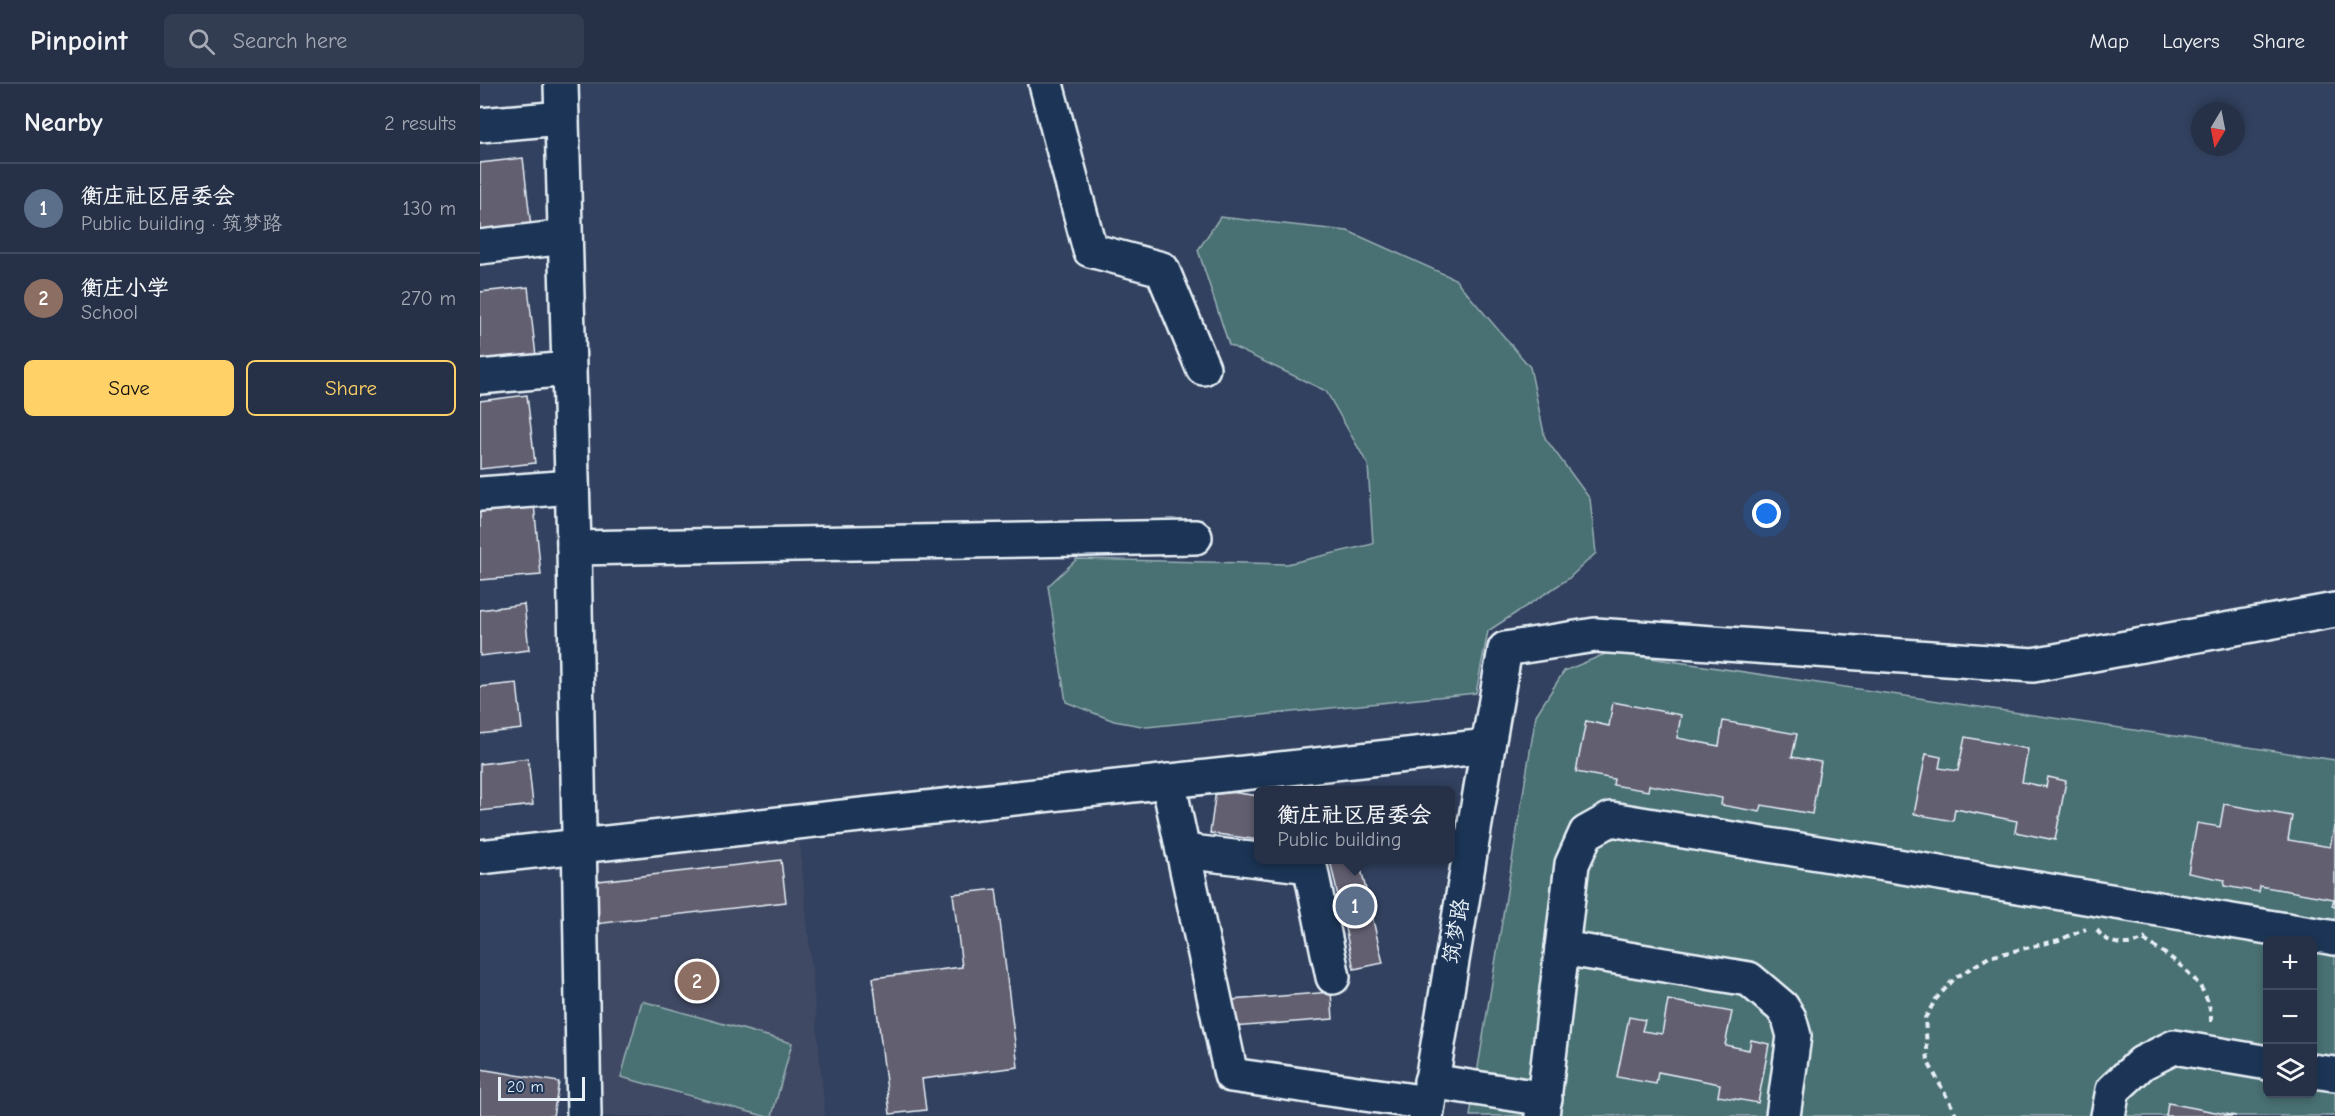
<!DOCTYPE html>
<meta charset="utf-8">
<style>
:root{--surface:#263147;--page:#323d52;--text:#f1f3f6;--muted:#a4a9b4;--line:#424c60;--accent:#ffd166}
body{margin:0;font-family:"Comic Neue","LXGW WenKai TC",sans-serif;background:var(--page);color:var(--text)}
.controls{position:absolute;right:18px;bottom:18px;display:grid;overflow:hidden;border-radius:9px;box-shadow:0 3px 9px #0003}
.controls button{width:54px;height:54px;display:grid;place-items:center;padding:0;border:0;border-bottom:2px solid var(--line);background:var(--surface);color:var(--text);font:30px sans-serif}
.compass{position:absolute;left:1711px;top:18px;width:54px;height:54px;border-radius:50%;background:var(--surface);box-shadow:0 3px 9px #0003;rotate:190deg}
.scale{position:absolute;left:18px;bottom:15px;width:87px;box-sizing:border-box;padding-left:6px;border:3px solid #e8f1f8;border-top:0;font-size:16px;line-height:21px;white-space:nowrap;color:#e8f1f8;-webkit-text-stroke:4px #1d3557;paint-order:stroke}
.you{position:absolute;left:1287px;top:430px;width:21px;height:21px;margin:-15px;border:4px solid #fff;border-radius:50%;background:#1a73e8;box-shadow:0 0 0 9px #1a73e833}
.badge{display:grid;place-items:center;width:39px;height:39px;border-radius:50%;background:var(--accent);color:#fff;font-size:20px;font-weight:700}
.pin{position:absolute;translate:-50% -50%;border:3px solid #fff;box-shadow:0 2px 6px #0006}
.popup{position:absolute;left:774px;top:702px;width:201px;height:78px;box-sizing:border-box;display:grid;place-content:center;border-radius:9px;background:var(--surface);filter:drop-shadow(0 2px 4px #0005);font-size:20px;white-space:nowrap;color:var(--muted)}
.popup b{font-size:22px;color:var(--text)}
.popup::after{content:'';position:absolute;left:50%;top:100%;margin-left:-12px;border:12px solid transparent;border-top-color:var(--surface)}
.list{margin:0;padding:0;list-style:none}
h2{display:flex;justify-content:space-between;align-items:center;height:78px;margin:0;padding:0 24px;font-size:26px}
h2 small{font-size:20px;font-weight:400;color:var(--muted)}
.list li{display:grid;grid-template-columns:39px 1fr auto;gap:18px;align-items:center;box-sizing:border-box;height:90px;padding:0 24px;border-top:2px solid var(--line)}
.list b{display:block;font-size:22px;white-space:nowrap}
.list p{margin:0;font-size:20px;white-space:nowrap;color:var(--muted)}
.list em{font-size:20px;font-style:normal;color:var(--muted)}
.actions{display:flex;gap:12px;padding:18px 24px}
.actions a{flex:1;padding:14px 0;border:2px solid var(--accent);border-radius:9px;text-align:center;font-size:21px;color:var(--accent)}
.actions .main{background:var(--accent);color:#111}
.icon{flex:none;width:33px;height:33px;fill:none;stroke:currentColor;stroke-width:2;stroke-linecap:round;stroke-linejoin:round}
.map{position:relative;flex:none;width:1855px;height:1032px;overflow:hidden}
header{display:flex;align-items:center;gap:36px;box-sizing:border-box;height:84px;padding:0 30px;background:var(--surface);border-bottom:2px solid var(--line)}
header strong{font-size:28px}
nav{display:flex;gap:33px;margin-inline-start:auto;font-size:21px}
.search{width:420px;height:54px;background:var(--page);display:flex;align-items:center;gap:15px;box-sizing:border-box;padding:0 21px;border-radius:9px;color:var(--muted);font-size:22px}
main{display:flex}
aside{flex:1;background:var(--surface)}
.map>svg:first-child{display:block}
.built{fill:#404a64}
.green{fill:#4a7073;stroke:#99b0b6;stroke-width:1.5;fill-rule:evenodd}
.building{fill:#625e71;stroke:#e8f1f8;stroke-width:1.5}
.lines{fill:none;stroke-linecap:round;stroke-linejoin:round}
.minor-casing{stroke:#e8f1f8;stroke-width:38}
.path{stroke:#e8f1f8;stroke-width:4;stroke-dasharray:6 4.5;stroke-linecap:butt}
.minor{stroke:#1d3557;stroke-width:33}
.labels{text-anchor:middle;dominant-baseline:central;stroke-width:6;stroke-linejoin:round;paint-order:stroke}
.street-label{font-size:22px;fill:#e8f1f8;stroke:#1d3557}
</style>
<header>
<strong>Pinpoint</strong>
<div class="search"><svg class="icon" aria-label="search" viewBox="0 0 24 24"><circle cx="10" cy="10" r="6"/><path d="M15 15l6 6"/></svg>Search here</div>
<nav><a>Map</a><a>Layers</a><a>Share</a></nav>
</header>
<main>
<aside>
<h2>Nearby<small>2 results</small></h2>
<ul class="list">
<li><span class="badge" style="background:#5c6f8a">1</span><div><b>衡庄社区居委会</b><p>Public building · 筑梦路</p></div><em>130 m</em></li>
<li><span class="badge" style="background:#8d6e63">2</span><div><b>衡庄小学</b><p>School</p></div><em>270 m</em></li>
</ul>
<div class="actions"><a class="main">Save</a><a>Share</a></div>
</aside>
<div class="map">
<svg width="1855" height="1032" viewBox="0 0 1855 1032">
<rect width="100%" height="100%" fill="#32415f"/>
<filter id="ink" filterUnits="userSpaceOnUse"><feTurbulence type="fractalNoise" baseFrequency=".0167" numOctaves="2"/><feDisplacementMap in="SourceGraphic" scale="12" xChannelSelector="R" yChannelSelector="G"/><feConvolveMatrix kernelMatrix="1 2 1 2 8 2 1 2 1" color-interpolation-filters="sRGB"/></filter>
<g filter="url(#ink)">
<!-- built -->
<polygon class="built" points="318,738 345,1032 104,1032 100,761"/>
<!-- green -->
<g class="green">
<polygon points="740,133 868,147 975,195 1050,283 1065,354 1110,415 1116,469 1088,495 1008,547 996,609 667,643 634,637 586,618 568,502 597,475 807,480 893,460 888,381 846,307 749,261 718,166"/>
<path d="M1130 568 1855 676V1032H990L1056 631 1084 587ZM1788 856H1832V1010H1788Z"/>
<polygon points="162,917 312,959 292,1032 284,1032 141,993"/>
</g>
<!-- building -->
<g class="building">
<polygon points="43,74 52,152 0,158 0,79"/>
<polygon points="48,203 56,272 0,278 0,208"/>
<polygon points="47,311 55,379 0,385 0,317"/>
<polygon points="54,420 61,491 0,496 0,424"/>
<polygon points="44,520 49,566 0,572 0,526"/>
<polygon points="37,599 42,645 0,650 0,603"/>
<polygon points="1133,618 1201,631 1197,654 1239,662 1243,637 1317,650 1312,673 1341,678 1332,730 1282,721 1280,728 1241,721 1242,714 1169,701 1168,707 1133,701 1134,695 1096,688 1106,637 1129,642"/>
<polygon points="1485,653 1548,665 1542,698 1566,703 1568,693 1586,697 1575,756 1535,748 1537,737 1475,725 1473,737 1434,730 1446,670 1461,673 1459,684 1478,687"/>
<polygon points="48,674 53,721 0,727 0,680"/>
<polygon points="736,706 779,712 779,756 730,749"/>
<polygon points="1744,720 1812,732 1808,756 1850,763 1855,738 1855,823 1852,822 1854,815 1780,802 1779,808 1744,802 1745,796 1708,789 1717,739 1740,743"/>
<polygon points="301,776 306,818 115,840 110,798"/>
<polygon points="850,776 879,776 903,879 874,885"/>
<polygon points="516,805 538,983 442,995 446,1026 410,1030 393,894 482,883 473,810"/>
<polygon points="851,908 853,935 753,943 751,916"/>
<polygon points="1188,916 1252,928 1245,961 1269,966 1271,956 1289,960 1278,1019 1238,1012 1240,1000 1178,988 1176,1000 1137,993 1149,933 1165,936 1162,947 1182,950"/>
<polygon points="0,985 79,998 73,1032 0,1031"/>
<polygon points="1688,1019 1756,1032 1686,1032"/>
</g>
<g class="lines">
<!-- minor casing -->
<g class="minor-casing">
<g id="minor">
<polyline points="81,0 94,464 104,1032"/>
<polyline points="566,0 610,166 682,185 723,284"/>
<polyline points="0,41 82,34"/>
<polyline points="0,163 85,153"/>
<polyline points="0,293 89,285"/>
<polyline points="0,410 92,403"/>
<polyline points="94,464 715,453"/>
<polyline points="688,697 751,991 948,1019"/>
<polyline points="703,767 830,782 853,893"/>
<polyline points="0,773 1008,662 1025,565 1115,551 1553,581 1855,526"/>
<polyline points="1082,864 1269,895 1302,923 1309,934 1314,952 1303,1032"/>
<polyline points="1832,987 1855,990"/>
<polyline points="951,997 1065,1015"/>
<polyline points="946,1032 1008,662"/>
<polyline points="1062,1032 1092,780 1106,749 1131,735 1855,854"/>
<polyline points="1628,1032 1633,1006 1662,979 1694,963 1788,979"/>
</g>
</g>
<!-- path -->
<g class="path">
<path d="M1617 846C1628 862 1649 864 1666 854"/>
<path d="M1664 856C1694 875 1732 899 1731 938"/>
<polyline points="1477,1032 1448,978 1445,934 1456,915 1475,894 1509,873 1579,856 1606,845"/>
</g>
<!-- minor -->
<use href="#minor" class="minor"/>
</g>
</g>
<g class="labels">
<!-- street labels -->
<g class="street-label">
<text transform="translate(976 847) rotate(-80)">筑梦路</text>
</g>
</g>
</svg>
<div class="controls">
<button>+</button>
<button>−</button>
<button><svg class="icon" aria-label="layers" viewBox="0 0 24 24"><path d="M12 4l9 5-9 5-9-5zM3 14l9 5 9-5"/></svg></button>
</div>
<svg class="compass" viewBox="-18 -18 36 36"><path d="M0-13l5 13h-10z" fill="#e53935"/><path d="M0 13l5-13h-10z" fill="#a4a9b4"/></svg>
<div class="scale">20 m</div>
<div class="you"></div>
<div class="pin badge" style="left:875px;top:822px;background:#5c6f8a">1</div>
<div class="popup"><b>衡庄社区居委会</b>Public building</div>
<div class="pin badge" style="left:217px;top:897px;background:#8d6e63">2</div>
</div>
</main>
